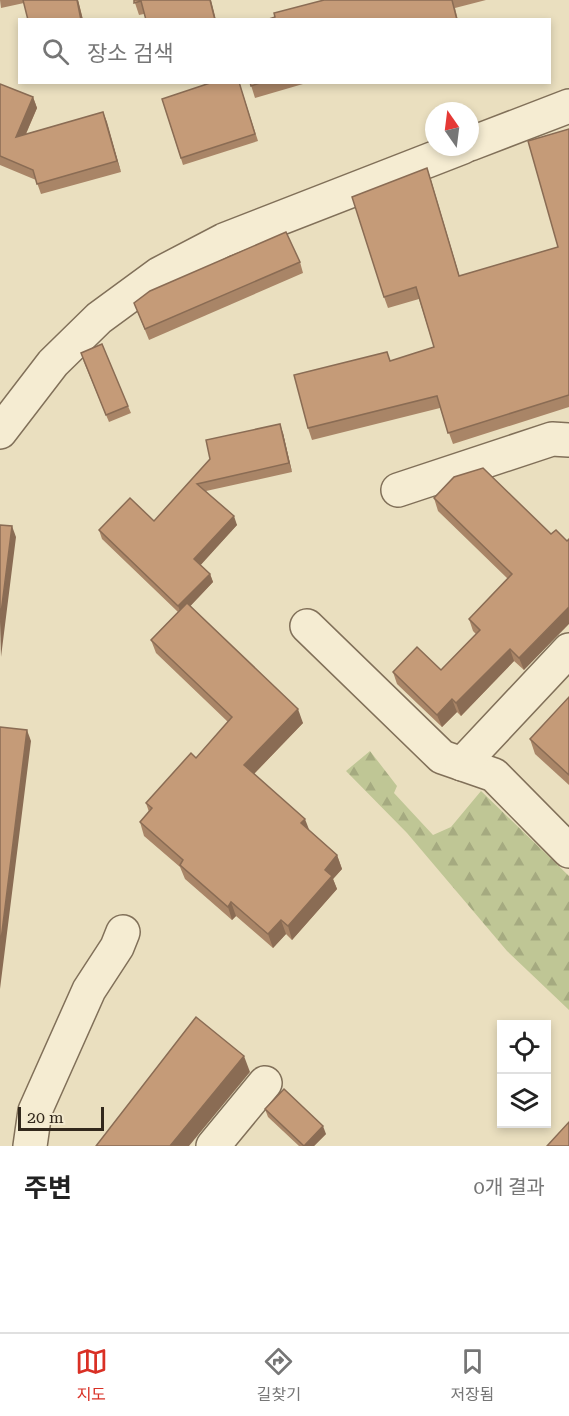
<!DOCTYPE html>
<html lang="ko">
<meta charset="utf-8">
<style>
:root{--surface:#fff;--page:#f6f6f6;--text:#222;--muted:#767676;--line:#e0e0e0;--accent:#d93025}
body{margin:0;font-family:"Roboto Serif","Noto Sans KR",serif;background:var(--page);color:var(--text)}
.controls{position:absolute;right:18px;bottom:18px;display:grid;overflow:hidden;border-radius:0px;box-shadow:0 3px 9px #0003}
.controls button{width:54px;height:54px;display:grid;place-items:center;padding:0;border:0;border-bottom:2px solid var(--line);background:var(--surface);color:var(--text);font:30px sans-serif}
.compass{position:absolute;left:425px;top:102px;width:54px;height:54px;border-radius:50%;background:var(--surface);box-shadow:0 3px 9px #0003;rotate:346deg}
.scale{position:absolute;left:18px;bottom:15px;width:86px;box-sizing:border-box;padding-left:6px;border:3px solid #32281c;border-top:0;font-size:16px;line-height:21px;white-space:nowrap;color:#32281c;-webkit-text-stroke:4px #f2e9ce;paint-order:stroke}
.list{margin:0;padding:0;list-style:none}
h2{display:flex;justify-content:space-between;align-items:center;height:78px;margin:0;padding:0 24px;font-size:26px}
h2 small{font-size:20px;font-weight:400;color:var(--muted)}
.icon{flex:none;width:33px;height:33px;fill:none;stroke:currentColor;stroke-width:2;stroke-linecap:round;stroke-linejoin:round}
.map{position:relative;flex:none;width:569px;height:1146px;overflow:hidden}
.search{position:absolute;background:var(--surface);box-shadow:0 3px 9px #0003;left:18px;right:18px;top:18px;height:66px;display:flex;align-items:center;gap:15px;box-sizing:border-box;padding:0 21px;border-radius:0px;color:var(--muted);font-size:22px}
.sheet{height:186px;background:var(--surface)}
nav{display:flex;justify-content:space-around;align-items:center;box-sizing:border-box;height:84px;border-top:2px solid var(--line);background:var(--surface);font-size:16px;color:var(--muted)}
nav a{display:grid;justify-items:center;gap:3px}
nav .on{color:var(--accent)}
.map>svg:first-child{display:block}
.forest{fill:url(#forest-firs)}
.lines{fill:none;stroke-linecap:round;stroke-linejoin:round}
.minor-casing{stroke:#817059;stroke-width:36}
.minor{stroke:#f5ecd2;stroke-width:33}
.wall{fill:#a98567}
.shaded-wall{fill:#8a6c54}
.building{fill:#c59b78;stroke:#8a6c54;stroke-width:1.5}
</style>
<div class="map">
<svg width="569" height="1146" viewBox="0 0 569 1146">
<defs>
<pattern id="forest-firs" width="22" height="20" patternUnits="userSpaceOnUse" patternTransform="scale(1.5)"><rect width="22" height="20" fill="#bfc695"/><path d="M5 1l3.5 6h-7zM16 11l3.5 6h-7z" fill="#a5aa80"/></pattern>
</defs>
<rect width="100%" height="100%" fill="#eadfbf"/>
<!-- forest -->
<polygon class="forest" points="370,751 397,786 394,793 433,835 451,827 481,791 569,876 569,1010 507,951 407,833 346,771"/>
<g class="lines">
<!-- minor casing -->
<g class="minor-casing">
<g id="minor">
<polyline points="470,144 569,106"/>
<polyline points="0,432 53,363 99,318 159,274 224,240 463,147"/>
<polyline points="398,490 552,439 569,440"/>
<polyline points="307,626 442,757 494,775 569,851"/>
<polyline points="462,764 569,650"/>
<polyline points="30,1146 35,1111 89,990 117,947 123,932"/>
<polyline points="213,1146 265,1083"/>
</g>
</g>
<!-- minor -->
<use href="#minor" class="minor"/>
</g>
<!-- wall -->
<g class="wall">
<polygon points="0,0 78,0 83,20 24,3 1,8"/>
<polygon points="134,0 211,0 139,15"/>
<polygon points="324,0 486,0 455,8 458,20 266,20"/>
<polygon points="239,82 258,141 183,165 162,99"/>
<polygon points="250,82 303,82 303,84 255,98"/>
<polygon points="0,84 33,97 37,108 26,134 103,112 121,172 41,194 36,180 0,165"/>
<polygon points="569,129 569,407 453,444 440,408 312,440 308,428 391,361 434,347 419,299 388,308 384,297 427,168 459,276 558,247"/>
<polygon points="300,262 303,273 149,340 134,303"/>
<polygon points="83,360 128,406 131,413 109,422"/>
<polygon points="283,433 292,472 206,491 237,525 200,565 210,574 213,582 190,606 303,723 254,774 309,830 337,855 342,869 333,879 337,889 292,940 286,934 273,948 236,916 232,920 185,879 180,867 144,836 140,822 149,812 146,803 196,758 228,722 156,653 151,640 178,612 102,539 99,530 154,521 210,459"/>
<polygon points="434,498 551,534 524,670 514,661 461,716 457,712 442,727 397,684 393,672 441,670 476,634 473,631 469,619 508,579 438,511"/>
<polygon points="569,697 569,785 535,754 530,739"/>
<polygon points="265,1109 326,1134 314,1146 299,1146 268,1117"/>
</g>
<!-- shaded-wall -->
<g class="shaded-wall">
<polygon points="77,0 78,0 83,20 81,20"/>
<polygon points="210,0 211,0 216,20 215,20"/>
<polygon points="33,97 37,108 20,147 16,137"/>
<polygon points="103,112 107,122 121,172 117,161"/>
<polygon points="427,168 431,180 463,288 459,276"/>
<polygon points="280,424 283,433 292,472 289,463"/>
<polygon points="234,516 237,525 198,568 194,559"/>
<polygon points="12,526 16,537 1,657 0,621"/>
<polygon points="210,574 213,582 182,615 178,606"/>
<polygon points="569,607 569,624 524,670 519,658"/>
<polygon points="510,649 514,661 461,716 456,703"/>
<polygon points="452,699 457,712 442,727 437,715"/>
<polygon points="298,709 303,723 249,779 244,765"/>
<polygon points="27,730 31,741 0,989 0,948"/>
<polygon points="305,819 310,832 301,823"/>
<polygon points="337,855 342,869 333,879 337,889 292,940 288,926 325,870"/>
<polygon points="231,902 236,916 232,920 228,907"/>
<polygon points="281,920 286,934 273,948 268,934"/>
<polygon points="244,1056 250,1072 189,1146 170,1146"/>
<polygon points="323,1126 326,1134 314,1146 304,1146"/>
</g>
<!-- building -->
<g class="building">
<polygon points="23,0 77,0 81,20 28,20"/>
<polygon points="134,0 210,0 215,20 146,20 141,1 134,3"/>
<polygon points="324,0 452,0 457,20 266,20 275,17 274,13"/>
<polygon points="213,82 239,82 255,134 181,158 162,99"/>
<polygon points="250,82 263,82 251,86"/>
<polygon points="0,84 33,97 16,137 103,112 117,161 37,184 33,170 0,156"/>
<polygon points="569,129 569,395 448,433 437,396 308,428 294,375 387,352 390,361 434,347 416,287 384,297 352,197 427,168 459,276 558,247 528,141"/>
<polygon points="286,232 300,262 145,329 134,303 150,291"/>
<polygon points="102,344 128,406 106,415 81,353"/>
<polygon points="280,424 289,463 197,484 234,516 194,559 210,574 178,606 99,530 130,498 154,521 210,459 206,440"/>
<polygon points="483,468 551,534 556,530 567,541 569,539 569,607 519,658 510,649 456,703 452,699 437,715 393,672 417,647 441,670 480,630 469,619 512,574 434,498 454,477"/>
<polygon points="0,525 12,526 0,621"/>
<polygon points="187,603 298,709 244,765 305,819 301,823 337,855 325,870 332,876 288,926 281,920 268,934 231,902 228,907 180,865 183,860 140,822 152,808 146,803 191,753 196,758 232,717 151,640"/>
<polygon points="569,697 569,775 530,739"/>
<polygon points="0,727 27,730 0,948"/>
<polygon points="196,1017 244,1056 170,1146 96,1146"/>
<polygon points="284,1089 323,1126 304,1146 265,1109"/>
<polygon points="569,1122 569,1146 547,1146"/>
</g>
</svg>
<div class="controls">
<button><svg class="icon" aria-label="locate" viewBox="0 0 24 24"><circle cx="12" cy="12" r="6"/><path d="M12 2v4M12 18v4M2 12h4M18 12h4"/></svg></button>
<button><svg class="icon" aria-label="layers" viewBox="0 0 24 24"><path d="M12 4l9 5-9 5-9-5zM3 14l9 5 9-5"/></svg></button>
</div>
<svg class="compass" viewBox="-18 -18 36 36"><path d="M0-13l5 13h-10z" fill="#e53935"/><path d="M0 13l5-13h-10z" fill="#767676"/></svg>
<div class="scale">20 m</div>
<div class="search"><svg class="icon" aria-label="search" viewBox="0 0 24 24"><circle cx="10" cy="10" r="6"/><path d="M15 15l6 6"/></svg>장소 검색</div>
</div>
<section class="sheet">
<h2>주변<small>0개 결과</small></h2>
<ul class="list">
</ul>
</section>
<nav>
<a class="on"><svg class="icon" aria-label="map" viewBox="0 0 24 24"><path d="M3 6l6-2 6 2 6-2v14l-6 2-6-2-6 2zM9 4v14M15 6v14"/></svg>지도</a>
<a><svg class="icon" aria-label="directions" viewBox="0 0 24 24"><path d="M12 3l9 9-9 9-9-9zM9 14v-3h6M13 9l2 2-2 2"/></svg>길찾기</a>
<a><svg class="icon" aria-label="saved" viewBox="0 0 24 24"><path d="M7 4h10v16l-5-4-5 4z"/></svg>저장됨</a>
</nav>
